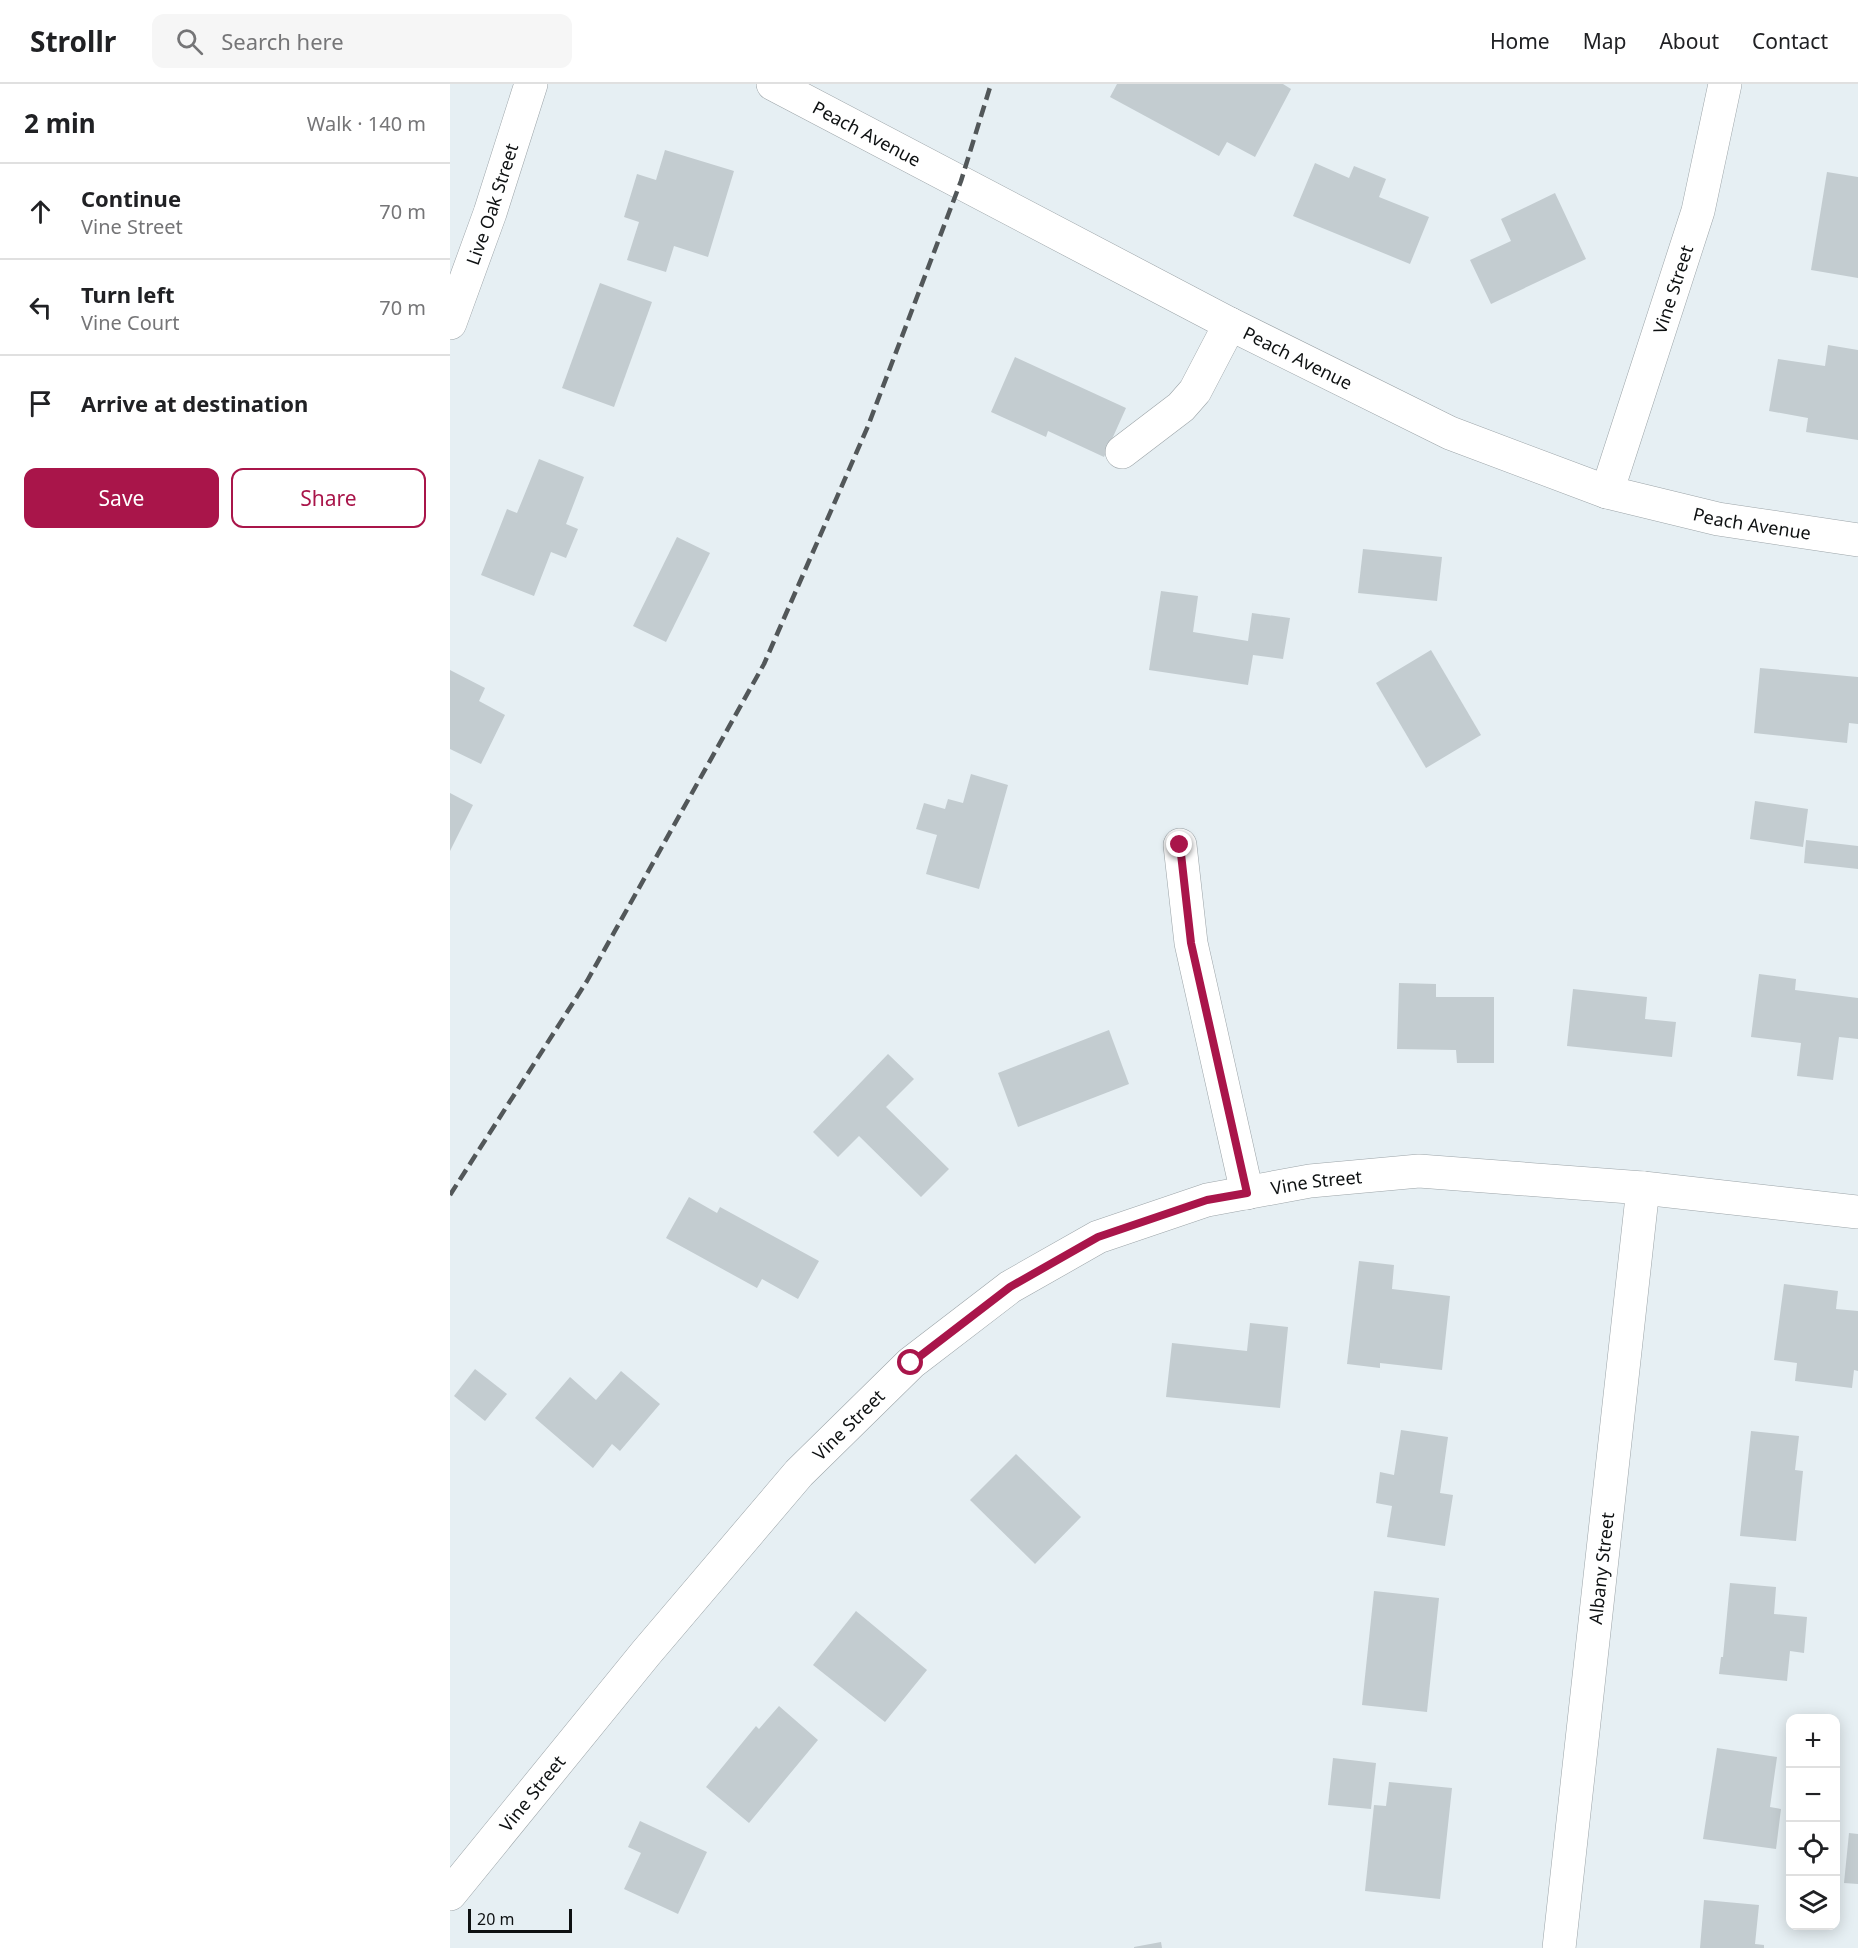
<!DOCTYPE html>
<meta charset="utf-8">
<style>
:root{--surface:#fff;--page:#f6f6f6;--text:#202124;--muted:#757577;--line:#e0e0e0;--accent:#a9154a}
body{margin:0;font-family:"Noto Sans",sans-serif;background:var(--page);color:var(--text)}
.controls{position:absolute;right:18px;bottom:18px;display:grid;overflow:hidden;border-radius:12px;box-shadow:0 3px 15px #0003}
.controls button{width:54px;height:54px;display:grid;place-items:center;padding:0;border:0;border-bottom:2px solid var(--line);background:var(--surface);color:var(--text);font:30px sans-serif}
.scale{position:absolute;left:18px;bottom:15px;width:104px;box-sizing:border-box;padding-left:6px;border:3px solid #0e1112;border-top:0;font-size:16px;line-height:21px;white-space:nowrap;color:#0e1112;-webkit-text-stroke:4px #e6eff3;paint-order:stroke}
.stop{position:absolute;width:18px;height:18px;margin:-14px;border:4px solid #a9154a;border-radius:50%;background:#fff}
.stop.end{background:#a9154a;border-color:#fff;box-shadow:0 2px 6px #0008}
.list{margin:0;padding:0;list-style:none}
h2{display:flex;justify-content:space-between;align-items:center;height:78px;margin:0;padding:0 24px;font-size:26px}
h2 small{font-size:20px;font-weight:400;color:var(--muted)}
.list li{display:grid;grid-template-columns:39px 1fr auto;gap:18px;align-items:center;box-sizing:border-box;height:96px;padding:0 24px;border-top:2px solid var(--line)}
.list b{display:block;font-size:22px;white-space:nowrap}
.list p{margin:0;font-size:20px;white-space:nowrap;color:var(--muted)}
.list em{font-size:20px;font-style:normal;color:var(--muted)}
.actions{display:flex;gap:12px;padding:18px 24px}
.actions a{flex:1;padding:14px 0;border:2px solid var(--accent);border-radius:12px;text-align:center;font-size:21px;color:var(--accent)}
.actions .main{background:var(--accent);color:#fff}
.icon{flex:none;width:33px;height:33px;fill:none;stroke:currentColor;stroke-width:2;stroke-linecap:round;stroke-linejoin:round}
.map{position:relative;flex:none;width:1408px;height:1864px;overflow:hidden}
header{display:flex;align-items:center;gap:36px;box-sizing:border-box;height:84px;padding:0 30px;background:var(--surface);border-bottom:2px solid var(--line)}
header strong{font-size:28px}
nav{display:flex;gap:33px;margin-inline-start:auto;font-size:21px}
.search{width:420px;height:54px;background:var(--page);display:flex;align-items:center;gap:15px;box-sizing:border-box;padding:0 21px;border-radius:12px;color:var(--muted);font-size:22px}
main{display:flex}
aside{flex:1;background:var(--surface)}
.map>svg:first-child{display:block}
.building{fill:#c3ccd0}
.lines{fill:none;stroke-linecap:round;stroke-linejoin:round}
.minor-casing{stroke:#9ca4a8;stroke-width:34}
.minor{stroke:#fff;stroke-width:33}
.rail{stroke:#525759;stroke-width:4.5;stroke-dasharray:12 6;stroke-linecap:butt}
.route{stroke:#a9154a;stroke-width:8}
.labels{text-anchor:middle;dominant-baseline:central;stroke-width:5;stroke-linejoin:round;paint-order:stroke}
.street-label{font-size:18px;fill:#0e1112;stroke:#e6eff3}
</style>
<header>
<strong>Strollr</strong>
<div class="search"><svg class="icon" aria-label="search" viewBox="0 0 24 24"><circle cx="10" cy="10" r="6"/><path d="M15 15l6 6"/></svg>Search here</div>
<nav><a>Home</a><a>Map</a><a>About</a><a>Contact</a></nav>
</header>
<main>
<aside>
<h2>2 min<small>Walk · 140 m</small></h2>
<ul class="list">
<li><svg class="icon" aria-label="ahead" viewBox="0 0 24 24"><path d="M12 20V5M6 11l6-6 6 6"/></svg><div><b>Continue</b><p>Vine Street</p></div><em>70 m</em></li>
<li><svg class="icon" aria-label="left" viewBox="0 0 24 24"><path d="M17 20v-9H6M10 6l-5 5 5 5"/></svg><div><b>Turn left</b><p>Vine Court</p></div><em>70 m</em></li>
<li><svg class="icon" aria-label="arrive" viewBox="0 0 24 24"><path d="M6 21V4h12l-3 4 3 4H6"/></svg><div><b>Arrive at destination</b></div></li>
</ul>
<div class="actions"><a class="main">Save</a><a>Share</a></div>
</aside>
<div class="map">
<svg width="1408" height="1864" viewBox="0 0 1408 1864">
<rect width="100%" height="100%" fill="#e6eff3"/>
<!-- building -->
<g class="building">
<polygon points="667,0 833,0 841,5 805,73 777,58 769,72 660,13"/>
<polygon points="215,66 284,87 258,173 224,162 216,188 177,176 189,138 174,133 187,90 206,96"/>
<polygon points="865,79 899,94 904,82 936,95 929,113 979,133 960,180 843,132"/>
<polygon points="1377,88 1408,93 1408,194 1361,186"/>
<polygon points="1105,109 1136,175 1041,220 1020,176 1061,157 1051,135"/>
<polygon points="150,199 202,218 164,323 112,304"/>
<polygon points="1378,261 1408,266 1408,356 1356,348 1358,334 1319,327 1328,275 1375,282"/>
<polygon points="565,273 676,324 654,373 598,347 596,353 541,328"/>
<polygon points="89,375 134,393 116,440 128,445 116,474 101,468 84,512 31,491 57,425 67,429"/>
<polygon points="227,453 260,469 216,558 183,542"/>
<polygon points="913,465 992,473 987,517 908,509"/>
<polygon points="711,507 748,512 743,548 798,557 802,529 840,534 833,575 803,571 798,601 699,586"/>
<polygon points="981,566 1031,651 976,684 926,599"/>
<polygon points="1310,584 1408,593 1408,640 1399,639 1397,659 1304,649"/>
<polygon points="0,586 35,604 29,617 55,631 31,680 0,665"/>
<polygon points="521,690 558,701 529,805 476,790 487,751 466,745 474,719 495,725 498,715 513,719"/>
<polygon points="0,709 23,721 0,767"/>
<polygon points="1305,717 1358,725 1353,763 1300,755"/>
<polygon points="1356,756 1408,762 1408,785 1354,779"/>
<polygon points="1309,890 1346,895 1345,906 1408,914 1408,955 1389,953 1383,996 1347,992 1351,959 1301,953"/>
<polygon points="949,899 986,900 986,913 1044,913 1044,979 1007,979 1006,966 947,965"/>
<polygon points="1123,905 1197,913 1195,935 1226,938 1222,973 1117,962"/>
<polygon points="659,946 679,1000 568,1043 548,989"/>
<polygon points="438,970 464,995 436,1023 499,1085 471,1113 409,1052 388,1073 363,1048"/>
<polygon points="239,1113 267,1129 270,1123 369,1177 348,1215 312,1195 307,1204 216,1154"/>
<polygon points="909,1177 944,1181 942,1205 1000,1212 992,1286 930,1279 930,1284 897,1280"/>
<polygon points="1334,1200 1388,1207 1386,1225 1408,1227 1408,1287 1404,1286 1402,1304 1345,1297 1347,1279 1324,1276"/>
<polygon points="800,1239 838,1243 830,1324 716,1313 722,1259 797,1267"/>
<polygon points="25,1285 57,1310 35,1337 4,1312"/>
<polygon points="171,1287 210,1320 170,1367 162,1360 143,1384 85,1334 120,1293 146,1316"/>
<polygon points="951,1346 998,1353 990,1409 1003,1411 995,1462 937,1453 942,1422 926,1419 930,1388 944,1391"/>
<polygon points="1301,1347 1349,1352 1345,1386 1353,1387 1346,1457 1290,1452"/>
<polygon points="566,1370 631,1433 585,1480 520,1416"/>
<polygon points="1280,1499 1326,1503 1324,1530 1357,1533 1354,1569 1340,1567 1337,1597 1269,1590 1271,1573 1273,1573"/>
<polygon points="924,1507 989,1514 977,1628 912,1621"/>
<polygon points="406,1527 477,1586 435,1638 363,1581"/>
<polygon points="329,1622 368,1656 299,1739 256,1703 306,1642 309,1645"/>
<polygon points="1267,1664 1327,1673 1320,1723 1331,1725 1326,1765 1253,1755"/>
<polygon points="883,1674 926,1679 921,1725 878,1721"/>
<polygon points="939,1698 1002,1704 990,1815 915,1807 924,1721 936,1722"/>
<polygon points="190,1737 257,1768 228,1830 174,1805 191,1769 178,1763"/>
<polygon points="1399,1749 1408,1750 1408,1800 1394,1799"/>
<polygon points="1254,1816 1309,1821 1305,1860 1314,1861 1314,1864 1250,1864"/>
<polygon points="711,1858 712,1864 684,1864 684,1863"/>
</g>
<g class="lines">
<!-- minor casing -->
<g class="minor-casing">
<g id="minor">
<path id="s1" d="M323 0 780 240 1000 349 1157 408 1268 435 1408 456"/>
<path id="s2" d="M0 239 40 129 81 0"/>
<polyline points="672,368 731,323 745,307 780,240"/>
<path id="s3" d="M1157 408 1248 127 1275 0"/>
<polyline points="730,761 741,859 797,1109"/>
<path id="s4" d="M0 1810 196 1569 349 1389 461 1279 560 1203 648 1153 757 1116 860 1097 969 1087 1193 1104 1408 1128"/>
<path id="s5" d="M1109 1864 1193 1104"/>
</g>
</g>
<!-- minor -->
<use href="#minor" class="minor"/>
<!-- rail -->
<polyline class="rail" points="0,1111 137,897 314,580 418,342 511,97 541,0"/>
</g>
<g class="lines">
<!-- route -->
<polyline class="route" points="461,1279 560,1203 648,1153 757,1116 797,1109 741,859 730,761"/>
</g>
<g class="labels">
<!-- street labels -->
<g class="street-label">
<text stroke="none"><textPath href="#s1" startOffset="106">Peach Avenue</textPath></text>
<text stroke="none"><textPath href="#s2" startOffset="126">Live Oak Street</textPath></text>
<text stroke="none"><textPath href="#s3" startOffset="213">Vine Street</textPath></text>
<text stroke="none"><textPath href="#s1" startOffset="592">Peach Avenue</textPath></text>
<text stroke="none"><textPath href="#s1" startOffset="1078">Peach Avenue</textPath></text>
<text stroke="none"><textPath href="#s4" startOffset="1156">Vine Street</textPath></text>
<text stroke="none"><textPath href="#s4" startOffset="616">Vine Street</textPath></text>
<text stroke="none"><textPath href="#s5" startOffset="382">Albany Street</textPath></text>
<text stroke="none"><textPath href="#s4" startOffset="130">Vine Street</textPath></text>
</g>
</g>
</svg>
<div class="controls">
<button>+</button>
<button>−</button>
<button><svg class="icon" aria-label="locate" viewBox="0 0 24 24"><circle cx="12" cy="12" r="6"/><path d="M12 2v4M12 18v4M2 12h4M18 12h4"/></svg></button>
<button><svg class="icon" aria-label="layers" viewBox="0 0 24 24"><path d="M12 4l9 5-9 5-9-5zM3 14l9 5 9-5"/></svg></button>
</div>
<div class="scale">20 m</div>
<div class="stop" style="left:461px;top:1279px"></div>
<div class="stop end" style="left:730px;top:761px"></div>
</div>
</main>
